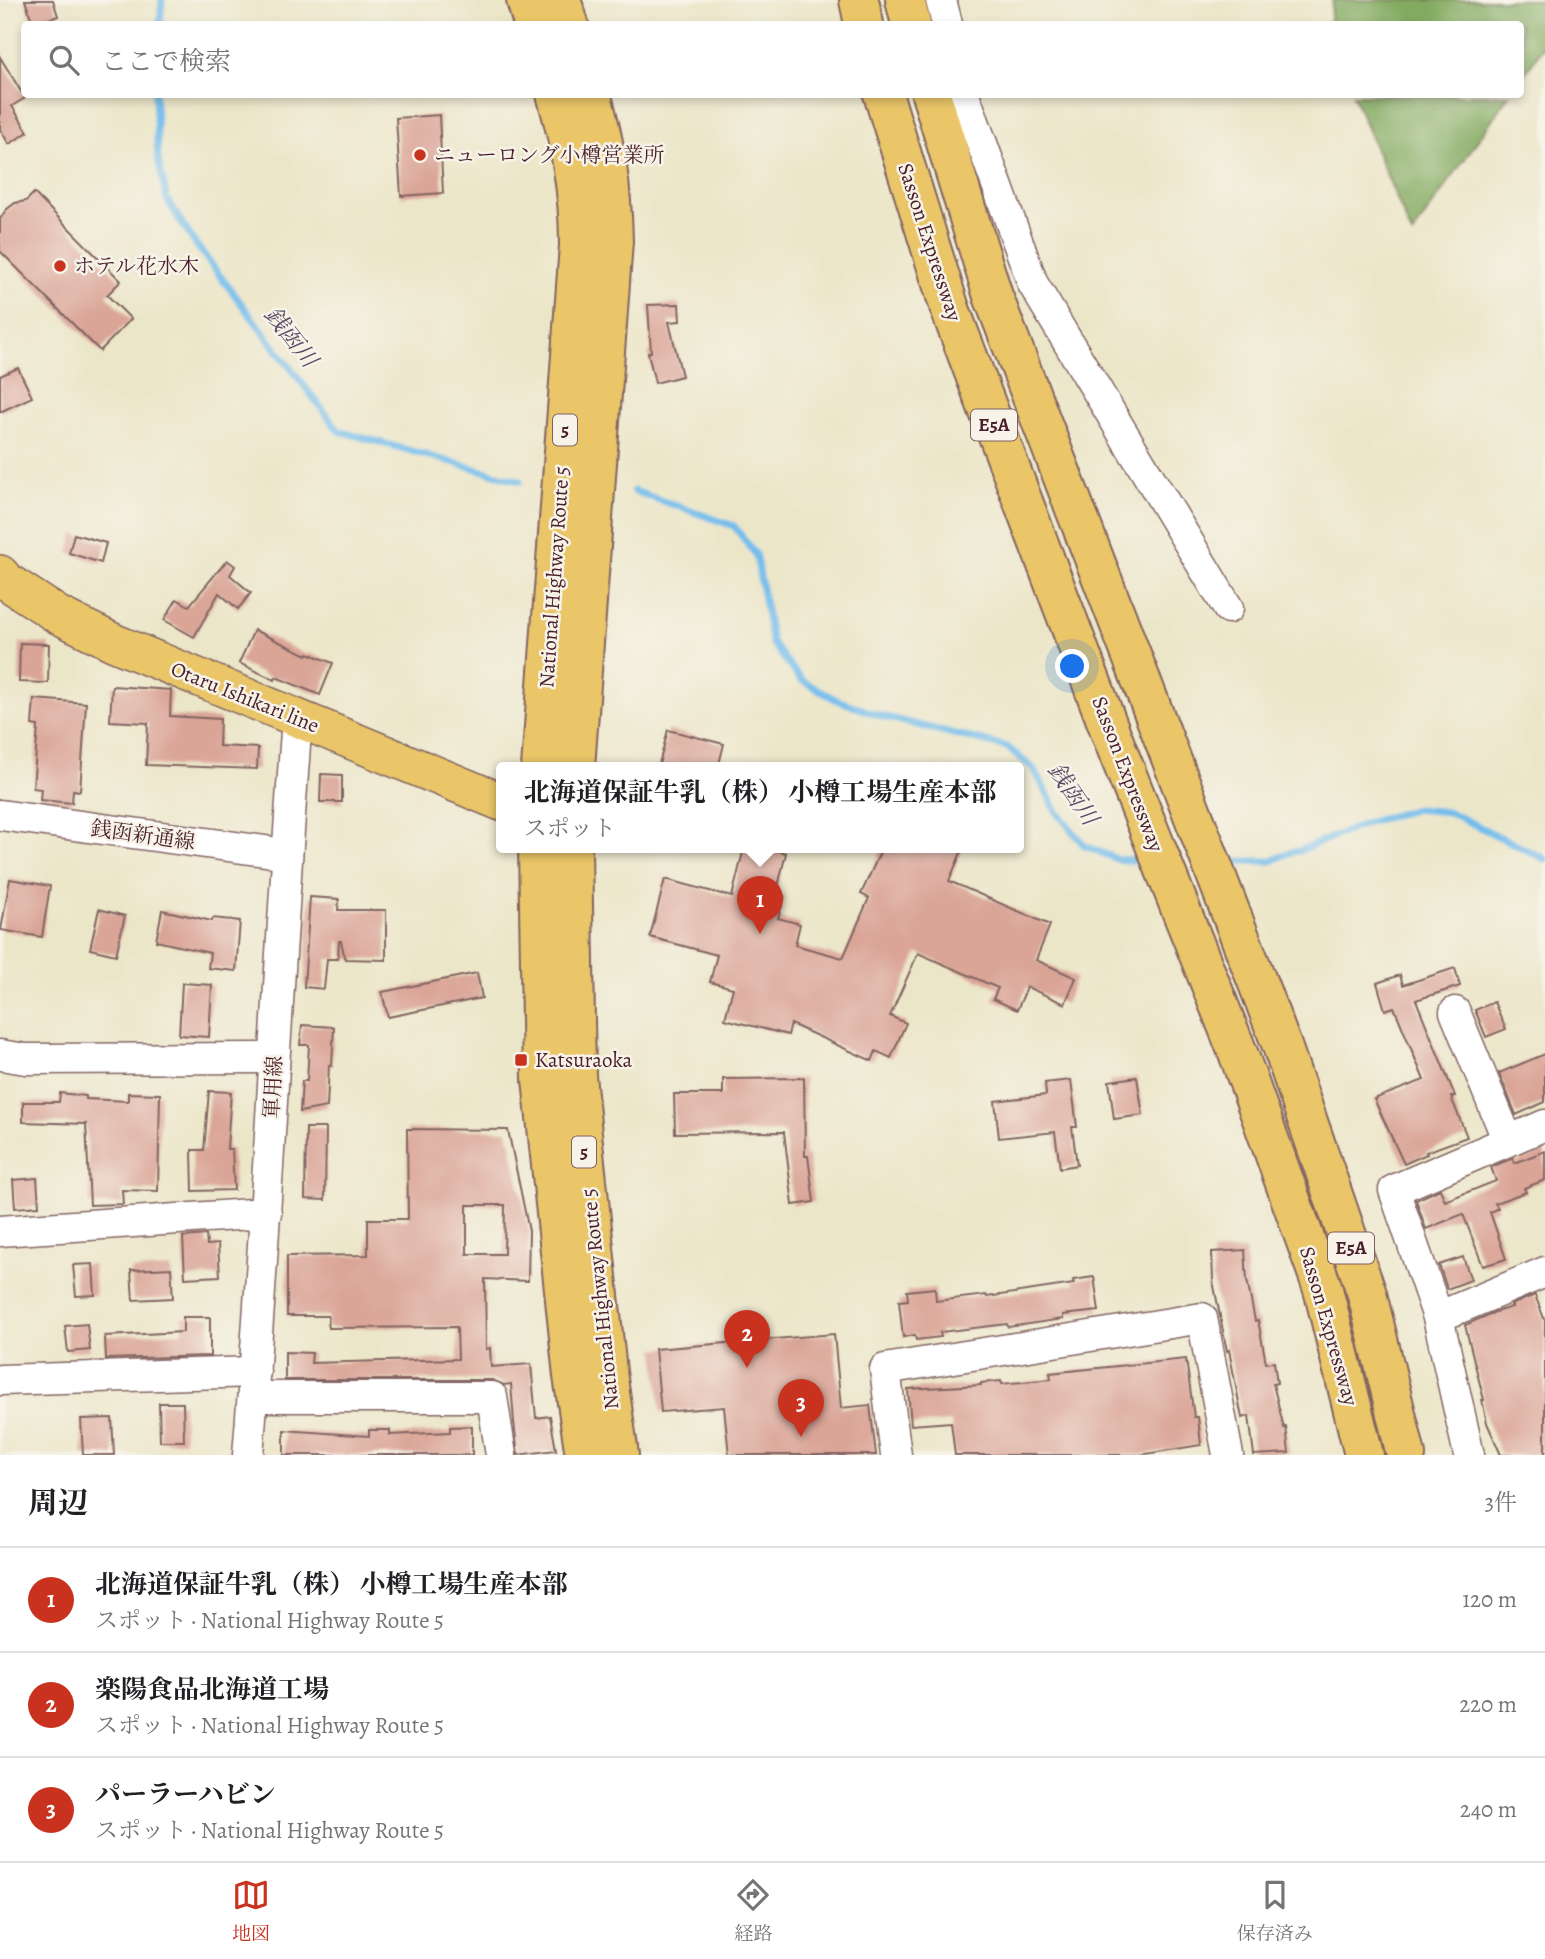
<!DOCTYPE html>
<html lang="ja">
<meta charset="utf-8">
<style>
:root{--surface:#fff;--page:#f6f6f6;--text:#202124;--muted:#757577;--line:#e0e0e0;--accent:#c8321e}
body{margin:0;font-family:Alegreya,"Noto Serif JP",serif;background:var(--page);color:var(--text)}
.you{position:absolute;left:1073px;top:667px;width:24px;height:24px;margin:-18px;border:5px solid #fff;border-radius:50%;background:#1a73e8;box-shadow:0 0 0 10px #1a73e833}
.badge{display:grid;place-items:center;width:46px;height:46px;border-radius:50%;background:var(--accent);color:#fff;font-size:23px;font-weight:700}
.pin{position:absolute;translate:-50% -58px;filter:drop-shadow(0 2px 4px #0008)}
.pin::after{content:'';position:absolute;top:37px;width:24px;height:21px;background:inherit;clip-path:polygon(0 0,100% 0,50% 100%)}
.popup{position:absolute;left:496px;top:762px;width:528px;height:91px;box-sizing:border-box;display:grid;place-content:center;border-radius:7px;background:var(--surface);filter:drop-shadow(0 2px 5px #0005);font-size:23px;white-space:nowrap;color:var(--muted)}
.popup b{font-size:26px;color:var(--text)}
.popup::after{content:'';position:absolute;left:50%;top:100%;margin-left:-14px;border:14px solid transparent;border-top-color:var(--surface)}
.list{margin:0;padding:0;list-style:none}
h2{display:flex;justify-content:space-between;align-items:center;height:91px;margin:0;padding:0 28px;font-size:30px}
h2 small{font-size:23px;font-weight:400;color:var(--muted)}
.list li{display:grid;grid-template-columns:46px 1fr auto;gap:21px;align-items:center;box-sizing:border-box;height:105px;padding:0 28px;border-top:2px solid var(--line)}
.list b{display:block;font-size:26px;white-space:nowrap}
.list p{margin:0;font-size:23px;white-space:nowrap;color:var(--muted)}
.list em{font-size:23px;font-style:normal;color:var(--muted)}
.icon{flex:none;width:38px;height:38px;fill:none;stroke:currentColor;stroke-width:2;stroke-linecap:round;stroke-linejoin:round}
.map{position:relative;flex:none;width:1545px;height:1455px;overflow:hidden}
.search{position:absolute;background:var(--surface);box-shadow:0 4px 10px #0003;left:21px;right:21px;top:21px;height:77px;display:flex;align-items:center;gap:18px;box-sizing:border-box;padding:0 24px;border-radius:7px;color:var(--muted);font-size:26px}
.sheet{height:406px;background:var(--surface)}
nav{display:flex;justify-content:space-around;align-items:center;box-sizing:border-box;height:98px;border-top:2px solid var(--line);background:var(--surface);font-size:19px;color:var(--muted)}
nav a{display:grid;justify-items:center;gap:4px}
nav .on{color:var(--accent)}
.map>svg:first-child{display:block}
.forest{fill:#82aa60;stroke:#666446;stroke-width:2}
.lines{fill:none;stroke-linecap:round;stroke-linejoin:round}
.stream{stroke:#73bdec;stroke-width:7}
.building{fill:#daa497;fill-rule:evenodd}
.minor-casing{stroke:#836562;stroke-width:33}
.major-casing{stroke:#836562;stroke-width:40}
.highway-casing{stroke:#836562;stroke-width:42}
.minor{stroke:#fff;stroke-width:30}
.major{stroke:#eac669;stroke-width:37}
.highway{stroke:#eac669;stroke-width:38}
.poi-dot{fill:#c8321e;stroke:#f7f3e8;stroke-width:2.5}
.labels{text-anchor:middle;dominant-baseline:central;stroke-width:5;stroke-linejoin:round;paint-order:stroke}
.shield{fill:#f7f3e8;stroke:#7e5f64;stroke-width:2}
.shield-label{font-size:19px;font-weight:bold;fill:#4a1f2b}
.poi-label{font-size:21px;fill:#4a1f2b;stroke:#f7f3e8;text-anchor:start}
.street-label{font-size:21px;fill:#4a1f2b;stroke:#f7f3e8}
.water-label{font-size:23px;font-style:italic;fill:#564e65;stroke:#f7f3e8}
</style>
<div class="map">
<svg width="1545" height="1455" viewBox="0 0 1545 1455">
<rect width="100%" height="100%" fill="#f7f3e8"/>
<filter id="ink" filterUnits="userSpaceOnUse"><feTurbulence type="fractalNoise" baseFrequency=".0143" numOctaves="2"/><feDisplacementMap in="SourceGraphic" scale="14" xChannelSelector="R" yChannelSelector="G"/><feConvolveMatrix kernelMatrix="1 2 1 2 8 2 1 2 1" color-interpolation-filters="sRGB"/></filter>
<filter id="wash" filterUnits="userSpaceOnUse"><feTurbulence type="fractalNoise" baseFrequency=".00686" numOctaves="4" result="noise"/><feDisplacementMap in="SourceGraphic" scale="28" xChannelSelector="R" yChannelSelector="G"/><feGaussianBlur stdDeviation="1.57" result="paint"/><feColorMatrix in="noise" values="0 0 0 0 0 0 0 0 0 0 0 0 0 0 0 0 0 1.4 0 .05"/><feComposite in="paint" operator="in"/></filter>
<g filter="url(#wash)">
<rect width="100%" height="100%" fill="#ece6c9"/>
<!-- forest -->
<g class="forest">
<polygon points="1333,0 1545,0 1545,44 1521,79 1520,24 1329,24"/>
<polygon points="1353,95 1509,95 1412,235"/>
</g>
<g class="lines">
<!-- stream -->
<g class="stream">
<polyline points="160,24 162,0"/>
<polyline points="155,94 158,159 167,200 194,242 339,431 520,481"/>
<polyline points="634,491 734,526 756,555 772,643 801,680 837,700 881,716 1007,747 1034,769 1057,812 1084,845 1116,859 1149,862"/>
<polyline points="1223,861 1271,861 1291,852 1299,851 1369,822 1416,809 1449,812 1545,859"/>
</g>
</g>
<g id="blocks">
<!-- building -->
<g class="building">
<polygon points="25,0 53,0 58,16 33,24"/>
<polygon points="0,57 25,98 12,106 28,132 9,144 0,129"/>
<polygon points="439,115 443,193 401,196 396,118"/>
<polygon points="34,193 121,281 107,295 131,319 100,351 0,251 0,219 6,210 15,203 26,201"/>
<polygon points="679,304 680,321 669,322 682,376 655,383 648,353 651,352 648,305"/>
<polygon points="18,368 32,397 0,412 0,376"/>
<polygon points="74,534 106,543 101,563 69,553"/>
<polygon points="227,560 235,566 230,575 251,593 238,609 219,593 194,637 164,620 177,599 189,606"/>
<polygon points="254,630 307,655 308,653 333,663 320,695 276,677 275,680 239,663"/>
<polygon points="20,643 49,644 48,683 19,682"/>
<polygon points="112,686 171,690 170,716 220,719 219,746 258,748 257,769 146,765 148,723 110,721"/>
<polygon points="34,699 86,703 80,791 73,790 72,803 40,800 41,789 33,788 38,726 32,725"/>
<polygon points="668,730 724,744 718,768 658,768"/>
<polygon points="321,774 342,775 342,802 320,802"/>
<polygon points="744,848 768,848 786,853 776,895 784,897 778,918 800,924 795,945 843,958 869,898 861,894 882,848 963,848 949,881 1050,925 1036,960 1076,978 1065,1004 1027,987 1017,1010 993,999 998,988 918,953 890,1016 906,1023 891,1058 876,1051 872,1061 791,1024 788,1035 725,1019 733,988 710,982 717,955 650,937 665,879 732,897"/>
<polygon points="10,879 50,886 42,937 1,930"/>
<polygon points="310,897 339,899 338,910 386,910 386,960 345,959 341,941 339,941 338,959 327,959 324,989 304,987"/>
<polygon points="99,909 125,916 116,955 90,949"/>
<polygon points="162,910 212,921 213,918 240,921 236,971 208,968 210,953 156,941"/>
<polygon points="1455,968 1460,986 1416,1000 1455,1096 1451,1097 1467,1137 1426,1152 1427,1154 1404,1164 1374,1099 1424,1080 1394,1007 1385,1010 1377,983 1400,975 1403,985"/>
<polygon points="477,973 482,998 388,1017 382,992"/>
<polygon points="182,983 212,985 209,1037 179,1035"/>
<polygon points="1494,1002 1506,1029 1486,1037 1475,1010"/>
<polygon points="302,1025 334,1027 332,1066 329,1065 327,1107 300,1112 302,1081 307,1081 309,1045 300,1045"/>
<polygon points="1545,1054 1545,1102 1516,1115 1499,1073"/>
<polygon points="1137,1077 1143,1115 1114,1119 1109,1081"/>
<polygon points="804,1078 805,1156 808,1156 814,1202 793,1205 784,1132 675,1133 674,1094 723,1094 723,1079"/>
<polygon points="1071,1080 1077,1127 1072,1127 1077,1165 1060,1168 1055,1132 999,1138 995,1101 1046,1095 1045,1083"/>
<polygon points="209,1091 231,1092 227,1149 232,1149 234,1190 193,1191 192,1150 204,1150"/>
<polygon points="60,1093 86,1096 86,1099 128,1101 128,1093 160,1094 158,1191 122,1190 123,1204 90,1205 86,1124 23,1122 23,1102 59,1102"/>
<polygon points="306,1128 326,1128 325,1200 305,1199"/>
<path d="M407 1129 508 1130 529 1231 528 1281 485 1279 486 1349 490 1348 491 1367 531 1364 536 1418 550 1416 556 1450 518 1455 514 1422 511 1384 504 1385 492 1380H285V1352L312 1353 311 1363 458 1359 457 1327 328 1328V1316H287V1256L368 1255V1219H408ZM467 1205H505L504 1254H467Z"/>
<polygon points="1545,1151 1545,1180 1524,1188 1526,1192 1495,1203 1498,1208 1490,1212 1506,1259 1483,1266 1463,1214 1426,1229 1416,1200 1440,1189 1445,1201 1496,1181 1491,1167 1513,1158 1515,1163"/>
<polygon points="37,1178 39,1206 15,1208 13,1180"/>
<polygon points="206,1235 207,1245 218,1244 220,1276 185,1278 183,1237"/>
<polygon points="1245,1250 1247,1280 1255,1321 1258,1320 1266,1363 1274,1362 1277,1383 1273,1384 1284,1428 1286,1427 1289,1453 1254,1455 1249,1416 1242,1418 1229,1350 1227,1351 1213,1281 1212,1252"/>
<polygon points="1463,1257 1471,1280 1447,1289 1439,1265"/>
<polygon points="93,1264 95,1295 76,1296 73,1265"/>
<polygon points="171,1268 173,1298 133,1300 131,1270"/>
<polygon points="1094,1277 1099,1311 1063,1315 1063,1319 1008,1327 1007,1324 940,1332 941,1337 916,1340 915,1335 903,1337 899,1301 908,1300 907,1291 935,1288 936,1301 986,1295 987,1297 1074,1284 1073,1280"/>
<polygon points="1535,1295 1545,1321 1545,1455 1501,1455 1487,1423 1482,1400 1484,1400 1465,1325 1495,1312 1512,1307 1511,1305"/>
<polygon points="183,1317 210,1317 210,1356 106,1359 105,1336 183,1332"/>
<polygon points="87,1324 90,1350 68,1352 65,1326"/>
<polygon points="834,1334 841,1408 870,1405 876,1455 729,1455 724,1407 661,1412 655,1349"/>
<polygon points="1186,1359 1194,1417 1198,1417 1201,1445 1140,1455 955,1455 951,1422 911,1425 908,1389 981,1385 981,1383 1001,1381 1002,1384 1051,1379 1050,1373"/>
<polygon points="159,1403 183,1403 184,1441 160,1441"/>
<polygon points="112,1418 114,1455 83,1455 81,1419"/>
<polygon points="472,1426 472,1455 284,1455 284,1430 369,1436 369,1430 390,1430 390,1435 450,1432 450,1427"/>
</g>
</g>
</g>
<g filter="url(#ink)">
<use href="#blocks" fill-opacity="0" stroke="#836562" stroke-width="2"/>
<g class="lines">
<!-- minor casing -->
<g class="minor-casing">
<g id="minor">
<polyline points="941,0 947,24"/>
<polyline points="964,94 1033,284 1228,608"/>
<polyline points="0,815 287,854"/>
<polyline points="1455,1012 1508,1141"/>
<polyline points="0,1055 26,1059 274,1058"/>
<polyline points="0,1231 266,1213"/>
<polyline points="1438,1317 1545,1272"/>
<polyline points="0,1380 255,1372"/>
<polyline points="253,1397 492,1397 501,1455"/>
<path d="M248 1455C268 1210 278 964 297 719"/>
<polyline points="896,1455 885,1369 1202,1318 1228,1455"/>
<polyline points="1469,1455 1438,1317 1394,1190 1545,1125"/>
</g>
</g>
<!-- major casing -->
<g class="major-casing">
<polyline id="major" points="0,574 6,581 58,615 115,643 501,802"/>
</g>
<!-- highway casing -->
<g class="highway-casing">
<g id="highway">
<polyline points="526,0 533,24"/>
<polyline points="561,0 569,24"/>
<polyline points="859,0 864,24"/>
<polyline points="905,0 911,24"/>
<polyline points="883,94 950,309 1118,752 1240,1058 1323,1289 1364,1455"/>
<polyline points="931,94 993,296 1282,1046 1367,1294 1406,1455"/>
<path d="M541 768 579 245C579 193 571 144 556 94"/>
<path d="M575 768 613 241C612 191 606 143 591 94"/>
<polyline points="538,848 542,1079 573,1376 585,1455"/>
<polyline points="572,848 576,1076 607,1372 619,1455"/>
</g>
</g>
<!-- minor -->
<use href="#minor" class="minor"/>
<!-- major -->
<use href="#major" class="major"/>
<!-- highway -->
<use href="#highway" class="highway"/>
</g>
</g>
<!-- markers -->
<g class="poi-dot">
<circle cx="420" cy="155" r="7"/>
<circle cx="60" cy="266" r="7"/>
<rect x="514" y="1053" width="14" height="14" rx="3.5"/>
</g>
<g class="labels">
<!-- shield labels -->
<g class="shield">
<rect x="971" y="409.5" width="46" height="31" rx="5"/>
<rect x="553" y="414.5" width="24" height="31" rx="5"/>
<rect x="572" y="1136.5" width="24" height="31" rx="5"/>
<rect x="1328" y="1232.5" width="46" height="31" rx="5"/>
</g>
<g class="shield-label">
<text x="994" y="425">E5A</text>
<text x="565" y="430">5</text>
<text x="584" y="1152">5</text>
<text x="1351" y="1248">E5A</text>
</g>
<!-- poi labels -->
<g class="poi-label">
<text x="434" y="155">ニューロング小樽営業所</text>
<text x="74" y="266">ホテル花水木</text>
<text x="535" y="1060">Katsuraoka</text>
</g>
<!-- street labels -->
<g class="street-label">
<text transform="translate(930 242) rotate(72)">Sasson Expressway</text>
<text transform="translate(554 577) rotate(-86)">National Highway Route 5</text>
<text transform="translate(245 697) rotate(22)">Otaru Ishikari line</text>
<text transform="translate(1128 774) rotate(69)">Sasson Expressway</text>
<text transform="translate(143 835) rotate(8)">銭函新通線</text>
<text transform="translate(273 1087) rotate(-87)">軍用線</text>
<text transform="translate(600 1299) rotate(-96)">National Highway Route 5</text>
<text transform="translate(1329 1326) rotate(74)">Sasson Expressway</text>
</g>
<!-- water labels -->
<g class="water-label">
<text transform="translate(291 337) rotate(52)">銭函川</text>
<text transform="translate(1073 794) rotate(56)">銭函川</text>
</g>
</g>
</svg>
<div class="you"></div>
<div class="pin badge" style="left:760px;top:934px">1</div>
<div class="popup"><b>北海道保証牛乳（株） 小樽工場生産本部</b>スポット</div>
<div class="pin badge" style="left:747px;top:1368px">2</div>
<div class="pin badge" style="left:801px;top:1437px">3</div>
<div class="search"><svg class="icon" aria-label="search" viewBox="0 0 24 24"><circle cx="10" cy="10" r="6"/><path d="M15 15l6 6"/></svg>ここで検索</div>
</div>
<section class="sheet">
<h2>周辺<small>3件</small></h2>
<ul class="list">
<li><span class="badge">1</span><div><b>北海道保証牛乳（株） 小樽工場生産本部</b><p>スポット · National Highway Route 5</p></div><em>120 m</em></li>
<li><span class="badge">2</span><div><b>楽陽食品北海道工場</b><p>スポット · National Highway Route 5</p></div><em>220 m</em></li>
<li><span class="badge">3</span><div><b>パーラーハビン</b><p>スポット · National Highway Route 5</p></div><em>240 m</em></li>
</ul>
</section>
<nav>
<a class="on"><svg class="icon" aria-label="map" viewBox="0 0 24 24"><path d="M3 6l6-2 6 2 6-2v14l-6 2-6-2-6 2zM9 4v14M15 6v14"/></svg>地図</a>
<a><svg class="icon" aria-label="directions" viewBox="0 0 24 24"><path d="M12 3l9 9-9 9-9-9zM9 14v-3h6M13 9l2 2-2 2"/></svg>経路</a>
<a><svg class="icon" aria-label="saved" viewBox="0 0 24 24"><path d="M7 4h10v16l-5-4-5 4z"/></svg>保存済み</a>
</nav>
